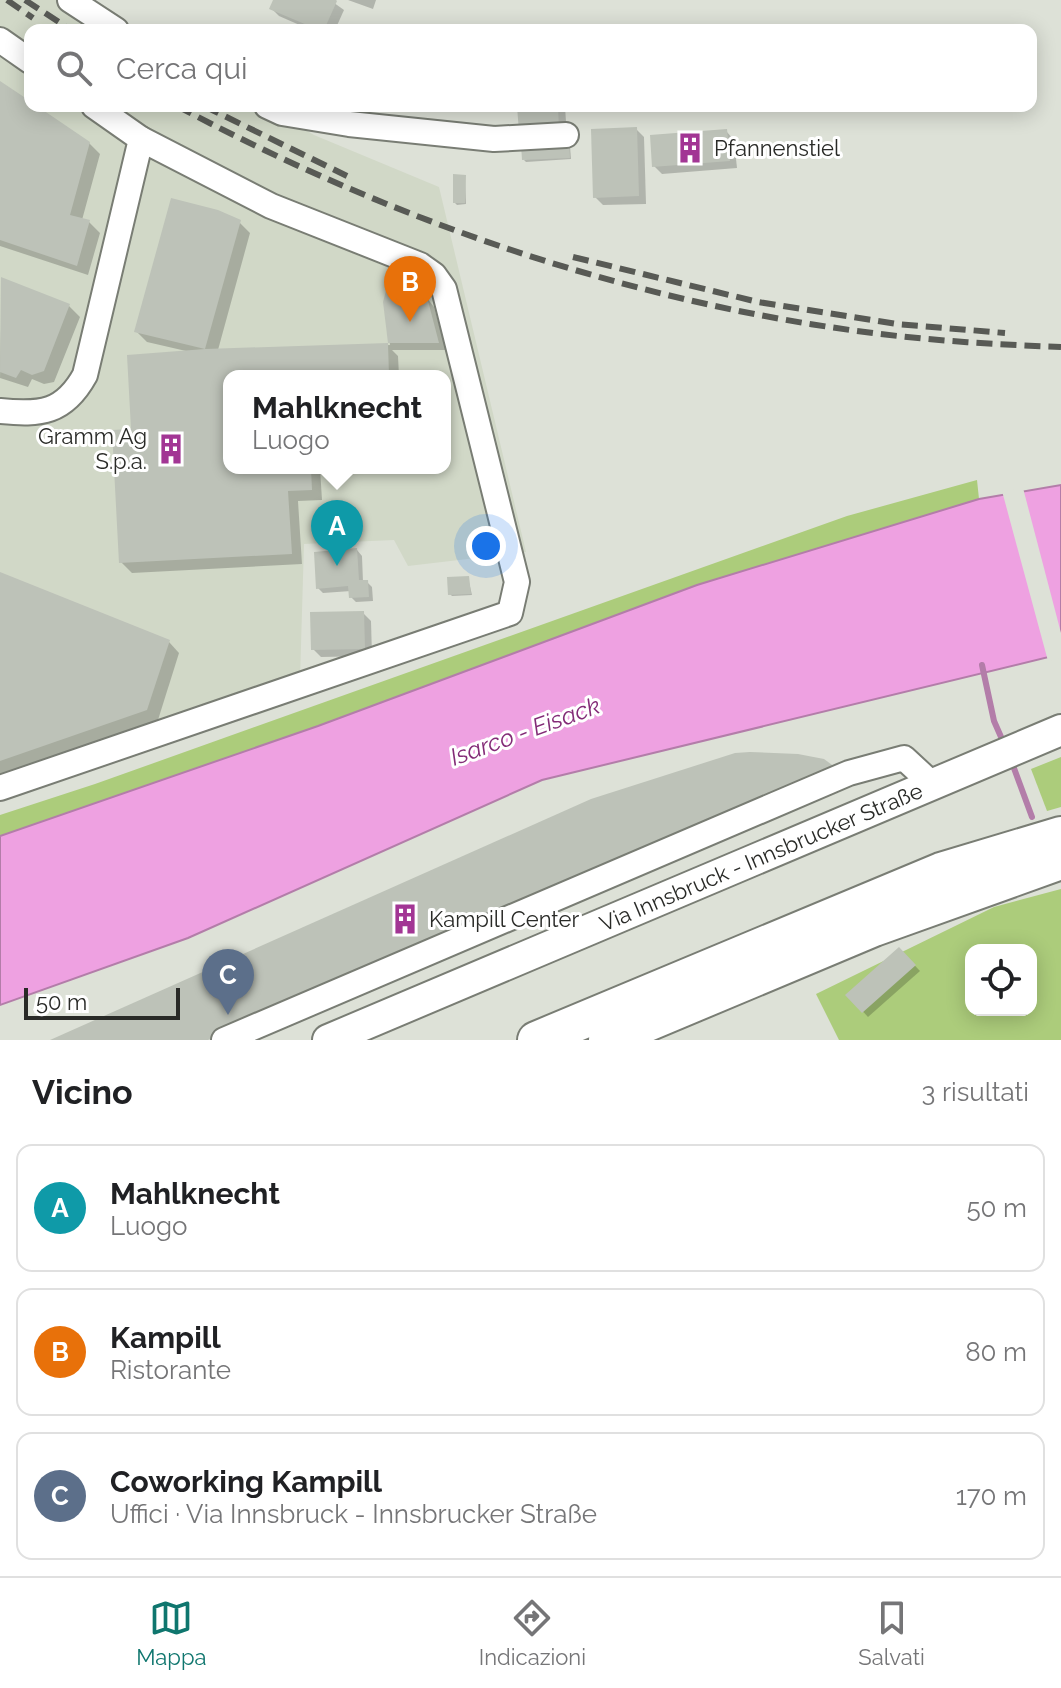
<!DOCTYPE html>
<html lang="it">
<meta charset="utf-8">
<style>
:root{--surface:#fff;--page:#f6f6f6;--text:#202124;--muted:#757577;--line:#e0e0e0;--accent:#0f766e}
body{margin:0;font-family:Raleway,sans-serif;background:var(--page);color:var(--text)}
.controls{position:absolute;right:24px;bottom:24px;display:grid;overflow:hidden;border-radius:16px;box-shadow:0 4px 20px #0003}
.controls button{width:72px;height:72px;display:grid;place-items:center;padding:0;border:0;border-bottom:2px solid var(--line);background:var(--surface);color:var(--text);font:40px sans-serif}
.scale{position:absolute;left:24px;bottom:20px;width:156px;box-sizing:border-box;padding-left:8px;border:4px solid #292a27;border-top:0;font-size:22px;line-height:28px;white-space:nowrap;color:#292a27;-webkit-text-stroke:6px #fff;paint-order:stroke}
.you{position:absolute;left:486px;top:546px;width:28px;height:28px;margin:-20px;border:6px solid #fff;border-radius:50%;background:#1a73e8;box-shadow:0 0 0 12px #1a73e833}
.badge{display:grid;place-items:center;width:52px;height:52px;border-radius:50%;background:var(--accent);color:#fff;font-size:26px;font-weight:700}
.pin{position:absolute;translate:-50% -66px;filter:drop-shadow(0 2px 4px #0008)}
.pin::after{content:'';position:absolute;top:42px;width:28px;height:24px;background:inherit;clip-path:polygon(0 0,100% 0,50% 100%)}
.popup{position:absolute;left:223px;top:370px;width:228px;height:104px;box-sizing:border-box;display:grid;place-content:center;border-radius:16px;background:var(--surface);filter:drop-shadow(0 2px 6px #0005);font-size:26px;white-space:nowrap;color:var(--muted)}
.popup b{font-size:30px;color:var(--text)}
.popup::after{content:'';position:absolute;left:50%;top:100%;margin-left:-16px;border:16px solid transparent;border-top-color:var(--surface)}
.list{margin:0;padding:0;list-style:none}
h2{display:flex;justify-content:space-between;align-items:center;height:104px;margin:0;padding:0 32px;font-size:34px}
h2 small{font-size:26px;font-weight:400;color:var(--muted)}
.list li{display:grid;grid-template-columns:52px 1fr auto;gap:24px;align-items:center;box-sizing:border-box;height:128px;margin:0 16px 16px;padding:0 16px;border:2px solid var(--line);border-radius:16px}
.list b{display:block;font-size:30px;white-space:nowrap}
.list p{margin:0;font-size:26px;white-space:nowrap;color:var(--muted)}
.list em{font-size:26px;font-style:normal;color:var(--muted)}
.icon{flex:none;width:44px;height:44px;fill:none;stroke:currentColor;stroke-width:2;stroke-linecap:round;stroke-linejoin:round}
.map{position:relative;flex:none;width:1061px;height:1040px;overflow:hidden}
.search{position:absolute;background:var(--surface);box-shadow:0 4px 20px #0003;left:24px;right:24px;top:24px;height:88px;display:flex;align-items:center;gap:20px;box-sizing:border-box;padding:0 28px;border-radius:16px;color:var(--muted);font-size:30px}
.sheet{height:536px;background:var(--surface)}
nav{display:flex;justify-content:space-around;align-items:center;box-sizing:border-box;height:112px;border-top:2px solid var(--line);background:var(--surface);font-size:22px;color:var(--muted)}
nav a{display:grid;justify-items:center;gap:4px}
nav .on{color:var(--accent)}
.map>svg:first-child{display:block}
.built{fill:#d1d8c7;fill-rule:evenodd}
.green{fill:#accc7b;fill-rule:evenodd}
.water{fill:#eea1e1;stroke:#b37da9;stroke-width:2}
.pier{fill:#dde1d7}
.shadow{fill:#0003}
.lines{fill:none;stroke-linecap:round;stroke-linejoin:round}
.stream{stroke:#b37da9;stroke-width:6}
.building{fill:#bdc2b8}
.minor-casing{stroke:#797d74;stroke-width:28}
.major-casing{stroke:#797d74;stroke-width:34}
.highway-casing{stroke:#797d74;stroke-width:40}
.minor{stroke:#fff;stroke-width:24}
.major{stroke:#fff;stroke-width:30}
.highway{stroke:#fff;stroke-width:36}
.rail{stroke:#585a55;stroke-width:6;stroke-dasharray:16 8;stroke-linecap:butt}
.labels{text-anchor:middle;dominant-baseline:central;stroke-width:6;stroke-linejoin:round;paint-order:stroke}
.poi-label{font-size:22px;fill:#292a27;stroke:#fff;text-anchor:start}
.street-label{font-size:22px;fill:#292a27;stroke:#fff}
.water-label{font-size:24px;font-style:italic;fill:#832b77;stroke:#fff}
</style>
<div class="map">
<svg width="1061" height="1040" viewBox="0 0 1061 1040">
<rect width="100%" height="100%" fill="#dde1d7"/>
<!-- built -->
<path class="built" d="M0 0H88L134 30H30V106H265L314 135 439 187 526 552 408 566 394 540 304 544 300 679 0 781ZM229 376H445V468H229Z"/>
<!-- green -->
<g class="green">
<polygon points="977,480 979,499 697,585 318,726 0,836 0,815 95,784 847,516"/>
<polygon points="1061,757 1061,807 1047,811 1031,769"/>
<path d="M1061 889V1040H839L816 994 994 907ZM971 950H1031V1010H971Z"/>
</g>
<!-- water -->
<polygon class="water" points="1061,485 1061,654 542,780 188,938 0,1005 0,836 318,726 697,585 979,499"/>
<!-- pier -->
<polygon class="pier" points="1023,488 1061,633 1061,658 1048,661 1002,491"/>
<!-- shadow -->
<g class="shadow">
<polygon points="275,0 330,0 344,10 335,30 311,30 279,16 271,8"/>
<polygon points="348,0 376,0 373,9"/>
<polygon points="0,83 30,106 89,143 100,154 82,220 89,222 100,233 88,275 0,246"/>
<polygon points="519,106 565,106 567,138"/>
<polygon points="636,129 644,137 646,204 603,205 595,197"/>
<polygon points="726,131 734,140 737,168 662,174 654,166"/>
<polygon points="570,146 571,159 526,162 524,160"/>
<polygon points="465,177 466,204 457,205 455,203"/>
<polygon points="239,222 250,233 218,350 390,345 385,302 419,288 434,307 446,350 392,350 398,356 399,376 229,376 229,468 320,468 322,500 298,501 302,564 132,573 121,562 133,431 186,351 147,342 136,331"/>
<polygon points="2,279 69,306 80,317 54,382 44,384 32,379 28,387 0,378"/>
<polygon points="357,550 362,556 363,582 367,582 372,587 373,601 356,602 351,597 351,591 323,593 318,588"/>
<polygon points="0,574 169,642 179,653 158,720 0,775"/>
<polygon points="468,578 472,595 452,596 450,594"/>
<polygon points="363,613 371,621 372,656 321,657 313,649"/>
<polygon points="899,949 920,971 868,1017 848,995"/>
</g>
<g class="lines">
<!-- stream -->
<g class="stream">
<polyline points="982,665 994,721 1005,746"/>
<polyline points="1011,760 1032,817"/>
</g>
</g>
<!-- building -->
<g class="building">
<polygon points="273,0 336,0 337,1 324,30 319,30 269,9"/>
<polygon points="0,81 30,101 30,106 37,106 90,142 70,215 90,220 77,266 0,240"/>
<polygon points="517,106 558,106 559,130 519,132"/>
<polygon points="637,127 639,196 593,198 591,129"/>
<polygon points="727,129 730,161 652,167 650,135"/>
<polygon points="569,141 570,158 522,160 521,145"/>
<polygon points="453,174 466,175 465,203 453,203"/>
<polygon points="171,198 218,210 241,220 205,349 134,332"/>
<polygon points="391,271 421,287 427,297 439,343 388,343 383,302"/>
<polygon points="1,277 70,304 44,371 32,375 21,370 16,378 0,372"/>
<polygon points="388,343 389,376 229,376 229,468 311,468 312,490 288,491 292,554 119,563 112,430 131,429 127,355 205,349"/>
<polygon points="357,548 359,580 368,580 369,597 349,598 348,586 316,589 314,552"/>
<polygon points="0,572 170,640 147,710 0,761"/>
<polygon points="469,576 471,594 448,595 447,577"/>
<polygon points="364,611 365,649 311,650 310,612"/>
<polygon points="750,752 798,754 824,759 839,770 208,1040 50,1040 591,799 735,753"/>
<polygon points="899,947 916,965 862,1013 845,995"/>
</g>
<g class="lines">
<!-- minor casing -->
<g class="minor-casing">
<g id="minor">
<polyline points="70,0 116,30"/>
<polyline points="0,40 30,61"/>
<polyline points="267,106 282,113 349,124 494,139 566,135"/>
<path d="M0 411C41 415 64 413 85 375L141 139 94 106"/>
<polyline points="0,788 510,613 517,582 444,289 434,275 420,265 271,206 141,139"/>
<polyline points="224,1040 849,773 904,758 931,783"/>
</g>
</g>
<!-- major casing -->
<g class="major-casing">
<g id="major">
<path id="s1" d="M328 1040 1061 730"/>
</g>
</g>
<!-- highway casing -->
<g class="highway-casing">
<g id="highway">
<polyline points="536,1040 941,871 1061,835"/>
<polyline points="607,1040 874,928 1061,861"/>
</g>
</g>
<!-- minor -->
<use href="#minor" class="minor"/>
<!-- major -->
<use href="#major" class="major"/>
<!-- highway -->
<use href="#highway" class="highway"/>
<!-- rail -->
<g class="rail">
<polyline points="7,0 33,18"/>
<polyline points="25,0 71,30"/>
<path d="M177 106C401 225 646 308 898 336 952 342 1007 345 1061 347"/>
<polyline points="204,106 347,176"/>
<polyline points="573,257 758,302 897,324 1005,333"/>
</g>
</g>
<!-- icons -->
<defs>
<g id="building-bare" transform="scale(2.4)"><path d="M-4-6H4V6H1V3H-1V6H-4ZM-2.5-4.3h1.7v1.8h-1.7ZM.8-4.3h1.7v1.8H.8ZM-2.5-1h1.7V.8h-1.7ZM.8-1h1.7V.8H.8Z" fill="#a23594" stroke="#fff" stroke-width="2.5" paint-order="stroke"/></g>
</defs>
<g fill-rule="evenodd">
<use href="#building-bare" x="690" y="148"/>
<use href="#building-bare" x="171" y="449"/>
<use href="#building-bare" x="405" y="919"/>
</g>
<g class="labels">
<!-- poi labels -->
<g class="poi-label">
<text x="714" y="148">Pfannenstiel</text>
<text x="147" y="436" text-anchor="end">Gramm Ag<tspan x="147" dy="25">S.p.a.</tspan></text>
<text x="429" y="919">Kampill Center</text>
</g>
<!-- street labels -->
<g class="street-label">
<text stroke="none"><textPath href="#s1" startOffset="470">Via Innsbruck - Innsbrucker Straße</textPath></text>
</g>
<!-- water labels -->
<g class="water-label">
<text transform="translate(525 731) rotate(-20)">Isarco - Eisack</text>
</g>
</g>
</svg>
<div class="controls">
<button><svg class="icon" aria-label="locate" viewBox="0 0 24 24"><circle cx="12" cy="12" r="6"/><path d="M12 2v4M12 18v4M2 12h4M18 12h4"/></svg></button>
</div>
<div class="scale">50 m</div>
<div class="you"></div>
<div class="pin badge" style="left:337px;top:566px;background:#0f9aa8">A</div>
<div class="popup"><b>Mahlknecht</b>Luogo</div>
<div class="pin badge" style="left:410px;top:322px;background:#e8710a">B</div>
<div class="pin badge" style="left:228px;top:1015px;background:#5c6f8a">C</div>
<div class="search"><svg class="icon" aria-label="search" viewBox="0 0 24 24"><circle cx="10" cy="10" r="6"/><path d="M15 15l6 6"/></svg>Cerca qui</div>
</div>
<section class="sheet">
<h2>Vicino<small>3 risultati</small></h2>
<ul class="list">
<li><span class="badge" style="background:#0f9aa8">A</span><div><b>Mahlknecht</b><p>Luogo</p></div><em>50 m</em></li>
<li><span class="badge" style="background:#e8710a">B</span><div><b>Kampill</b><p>Ristorante</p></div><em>80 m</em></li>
<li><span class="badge" style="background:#5c6f8a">C</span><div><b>Coworking Kampill</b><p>Uffici · Via Innsbruck - Innsbrucker Straße</p></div><em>170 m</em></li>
</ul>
</section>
<nav>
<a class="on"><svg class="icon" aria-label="map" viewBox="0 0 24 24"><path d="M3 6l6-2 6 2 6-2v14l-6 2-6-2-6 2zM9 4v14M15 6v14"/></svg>Mappa</a>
<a><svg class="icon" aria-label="directions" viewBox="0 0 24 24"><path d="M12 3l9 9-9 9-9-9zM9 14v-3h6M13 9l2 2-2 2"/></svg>Indicazioni</a>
<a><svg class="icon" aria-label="saved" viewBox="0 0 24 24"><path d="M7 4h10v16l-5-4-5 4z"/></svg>Salvati</a>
</nav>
